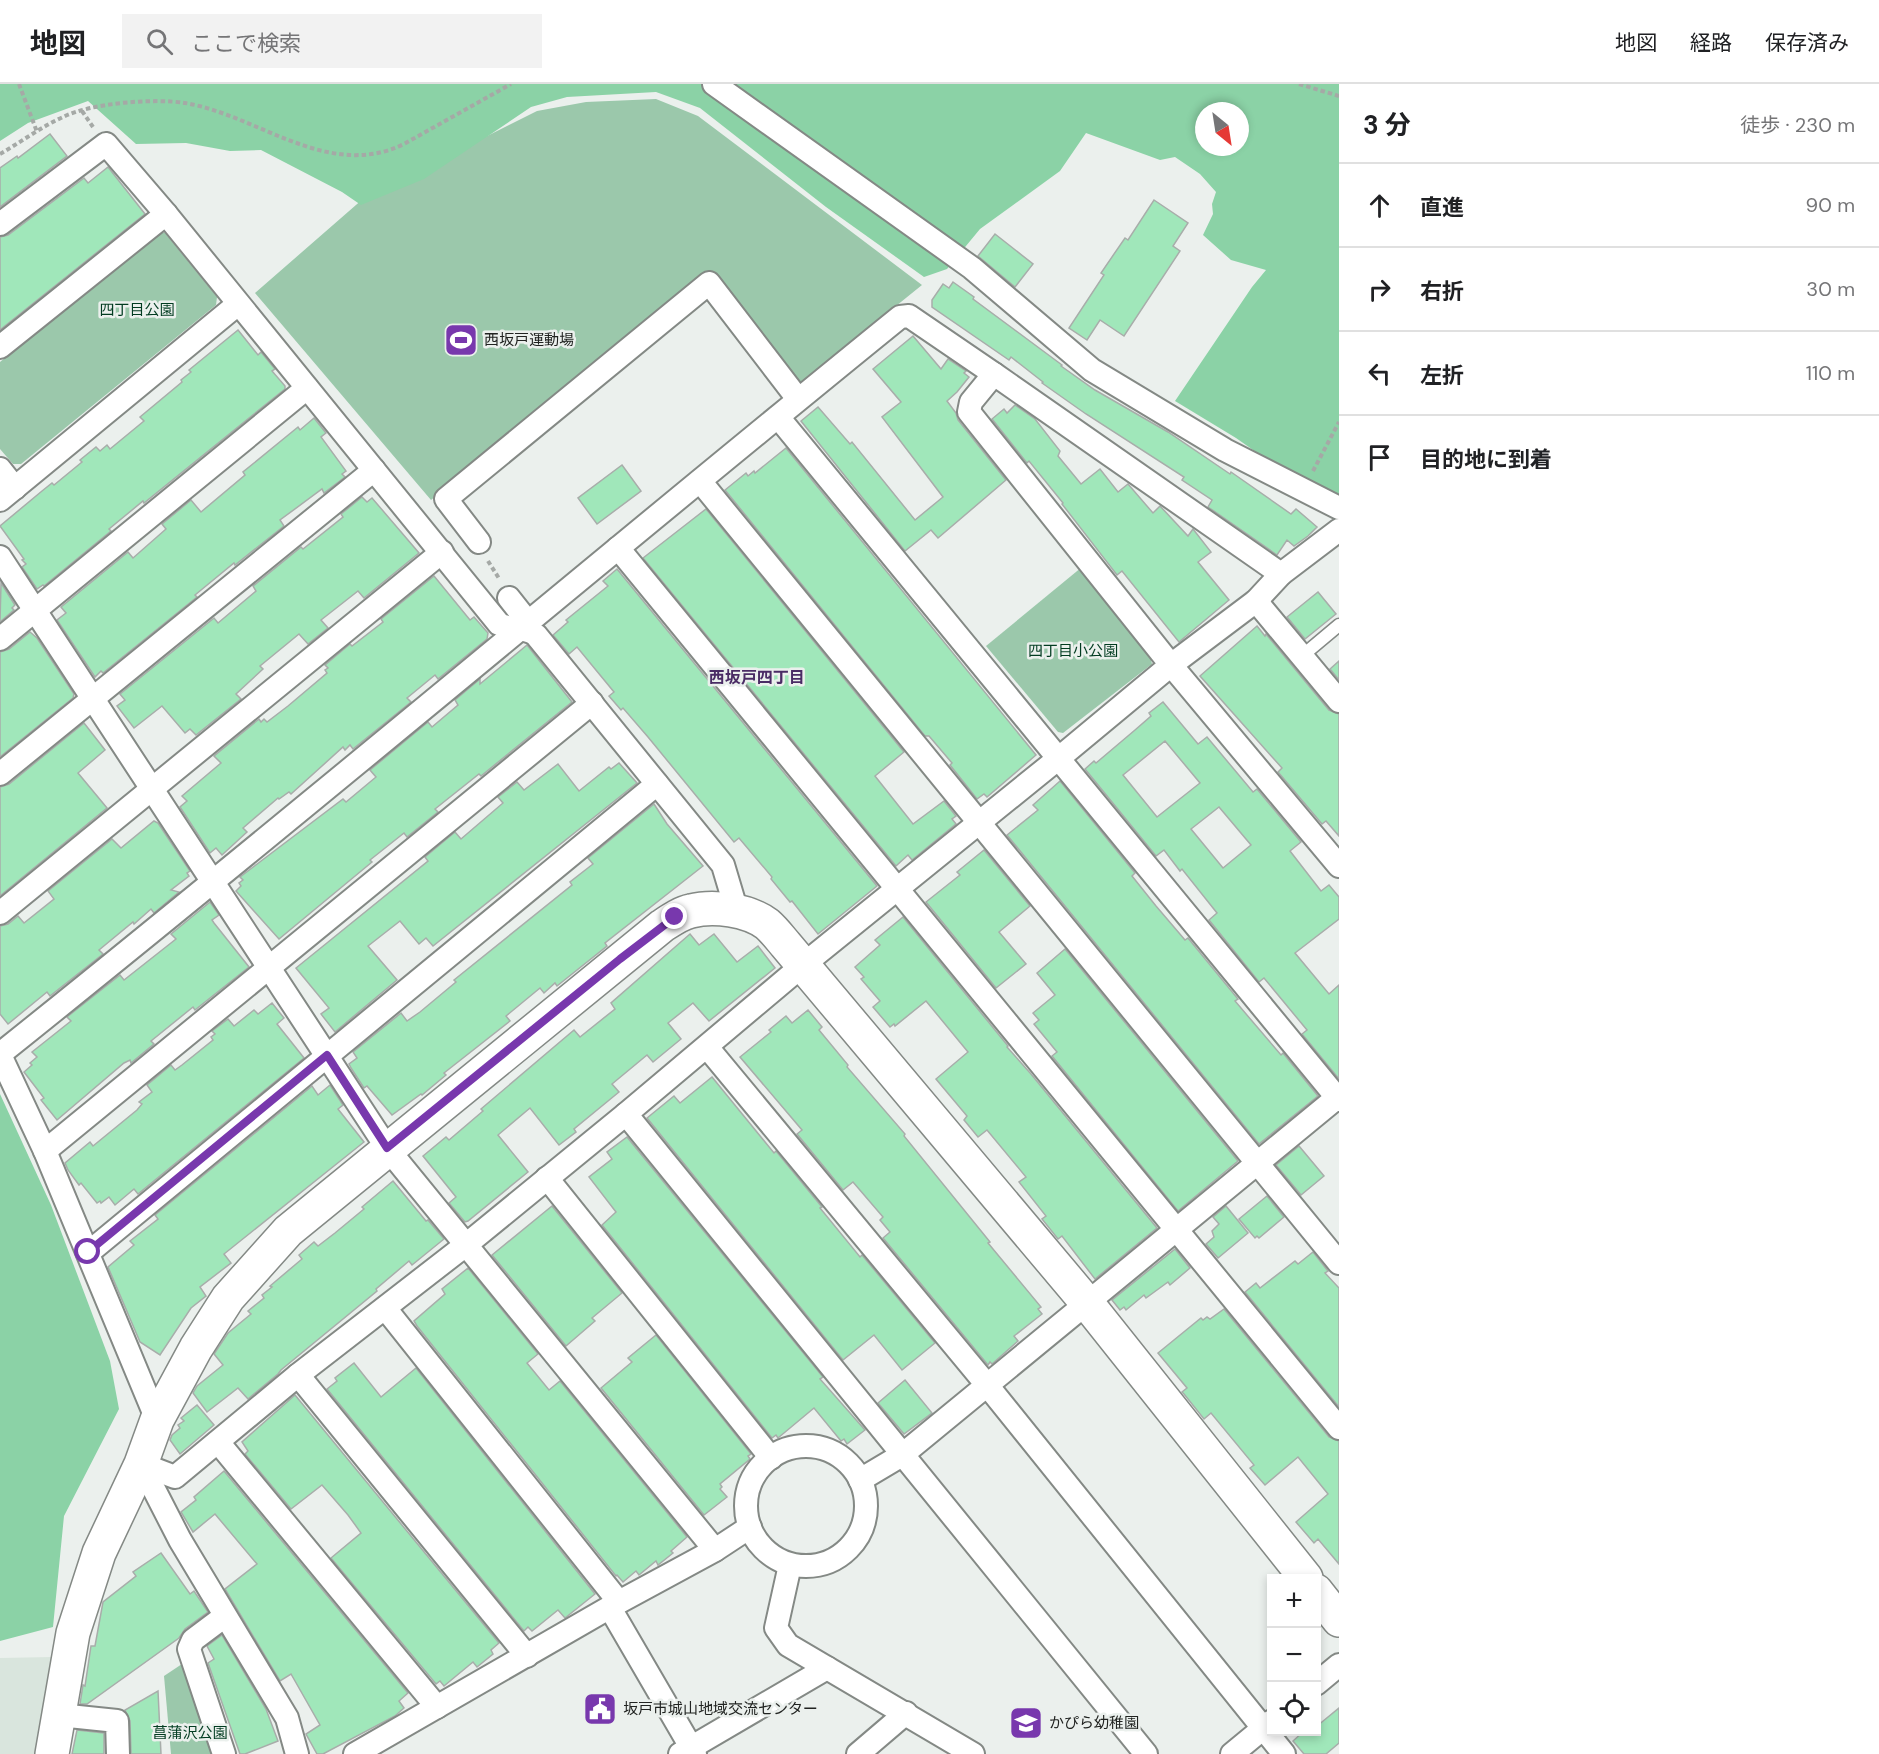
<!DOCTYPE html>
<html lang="ja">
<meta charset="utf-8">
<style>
:root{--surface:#fff;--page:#f2f2f2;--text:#202124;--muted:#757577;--line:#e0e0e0}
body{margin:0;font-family:"DM Sans","Noto Sans JP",sans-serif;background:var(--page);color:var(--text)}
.controls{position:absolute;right:18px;bottom:18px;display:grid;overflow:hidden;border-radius:0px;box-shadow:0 3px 9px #0003}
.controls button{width:54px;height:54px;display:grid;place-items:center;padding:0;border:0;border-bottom:2px solid var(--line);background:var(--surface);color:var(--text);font:30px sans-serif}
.compass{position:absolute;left:1195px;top:18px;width:54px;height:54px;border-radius:50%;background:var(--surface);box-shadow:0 3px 9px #0003;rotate:150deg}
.stop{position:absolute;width:18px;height:18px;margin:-14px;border:4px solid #7838ad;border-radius:50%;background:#fff}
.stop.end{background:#7838ad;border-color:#fff;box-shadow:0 2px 6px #0008}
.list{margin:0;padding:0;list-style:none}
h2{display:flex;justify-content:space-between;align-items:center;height:78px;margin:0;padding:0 24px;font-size:26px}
h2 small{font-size:20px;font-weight:400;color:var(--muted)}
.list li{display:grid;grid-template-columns:39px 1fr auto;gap:18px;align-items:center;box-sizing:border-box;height:84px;padding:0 24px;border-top:2px solid var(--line)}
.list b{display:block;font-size:22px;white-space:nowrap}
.list em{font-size:20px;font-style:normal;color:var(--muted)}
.icon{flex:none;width:33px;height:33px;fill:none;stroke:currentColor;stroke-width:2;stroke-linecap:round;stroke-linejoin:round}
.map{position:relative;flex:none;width:1339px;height:1670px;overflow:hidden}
header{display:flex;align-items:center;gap:36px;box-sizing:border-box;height:84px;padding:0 30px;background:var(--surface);border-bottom:2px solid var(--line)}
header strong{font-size:28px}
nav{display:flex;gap:33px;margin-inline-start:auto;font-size:21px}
.search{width:420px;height:54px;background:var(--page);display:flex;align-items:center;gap:15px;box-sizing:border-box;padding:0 21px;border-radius:0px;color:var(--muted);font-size:22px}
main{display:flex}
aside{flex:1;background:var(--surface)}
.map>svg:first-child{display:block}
.built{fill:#d9e5dd}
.green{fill:#9bc8ab}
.forest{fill:#8bd2a6;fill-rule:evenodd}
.building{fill:#a0e7ba;stroke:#a8adaa;stroke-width:1.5;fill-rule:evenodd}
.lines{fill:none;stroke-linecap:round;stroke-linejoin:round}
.lane-casing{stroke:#848985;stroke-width:15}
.street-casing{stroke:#848985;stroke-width:26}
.secondary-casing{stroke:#848985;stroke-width:36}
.path{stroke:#a5a9a6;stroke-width:4;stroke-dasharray:4.5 3;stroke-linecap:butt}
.lane{stroke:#fff;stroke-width:12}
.street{stroke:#fff;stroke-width:22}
.secondary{stroke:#fff;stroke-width:33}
.route{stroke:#7838ad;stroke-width:8}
.labels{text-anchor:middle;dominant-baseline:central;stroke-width:5;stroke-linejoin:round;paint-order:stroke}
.park-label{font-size:15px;fill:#023c21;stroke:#ebf0ed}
.poi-label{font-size:15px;fill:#212321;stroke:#ebf0ed;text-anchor:start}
.neighbourhood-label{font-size:16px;font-weight:bold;fill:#4a2c65;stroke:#ebf0ed}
</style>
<header>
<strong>地図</strong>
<div class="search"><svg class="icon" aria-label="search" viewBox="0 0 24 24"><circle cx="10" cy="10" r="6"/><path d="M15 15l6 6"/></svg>ここで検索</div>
<nav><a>地図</a><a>経路</a><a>保存済み</a></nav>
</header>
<main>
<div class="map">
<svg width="1339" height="1670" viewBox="0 0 1339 1670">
<rect width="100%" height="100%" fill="#ebf0ed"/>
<!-- built -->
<polygon class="built" points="52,1573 34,1670 0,1670 0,1574"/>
<!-- green -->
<g class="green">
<polygon points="656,15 698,32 922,201 797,302 711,189 431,416 255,209 364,114 537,27 586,18"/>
<polygon points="156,149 165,149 217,213 216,221 21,380 13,380 0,365 0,278"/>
<polygon points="1082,483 1150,571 1152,580 1063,649 1058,648 986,562"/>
<polygon points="185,1578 217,1670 171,1670 164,1592"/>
</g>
<!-- forest -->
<g class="forest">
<path d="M0 0H1339V414L1289 391 1236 354 1175 317 1252 203 1266 186 1231 176 1203 151 1213 130 1212 120 1216 108 1200 90 1175 73 1160 76 1086 49 1060 87 980 145 947 185 924 193 826 123 700 24 656 8 567 13 531 23 424 95 361 121 342 108 261 66 230 67 186 59 136 60 88 17 28 39 0 57ZM1204 27H1240V63H1204Z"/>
<polygon points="0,1010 51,1121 110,1277 119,1325 64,1432 53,1543 0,1557"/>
</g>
<!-- building -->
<g class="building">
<polygon points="50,50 67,72 0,123 0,84 17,72 18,74"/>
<polygon points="108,83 145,130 0,246 0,153 8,151 84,94 88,99"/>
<polygon points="1154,116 1188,139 1173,162 1180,167 1124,252 1100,236 1087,256 1069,244 1104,191 1101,189 1125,154 1128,156"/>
<polygon points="995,150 1033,180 1015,203 978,172"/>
<polygon points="953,198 974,213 973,215 1062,281 1061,282 1095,306 1168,348 1230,390 1231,388 1291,430 1296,425 1317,443 1308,452 1294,462 1287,456 1277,471 1208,423 1212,416 1182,396 1184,393 1086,330 1042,299 1043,298 1011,273 1009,276 932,223 932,216 943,200 949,204"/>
<polygon points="238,246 258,271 261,268 275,285 272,287 285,302 285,305 144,419 143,417 109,445 111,447 44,502 43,501 37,505 22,483 26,480 22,476 24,475 0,442 42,407 52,399 54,401 82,378 80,376 96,363 100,367 107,361 110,365 144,337 140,333 182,298 181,296 191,288 189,286"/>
<polygon points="913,252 941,285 948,275 966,287 964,289 969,293 957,308 947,317 956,329 958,336 1006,396 938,454 931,446 905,467 801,337 818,323 850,360 852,358 915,436 943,413 882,333 901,318 873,285"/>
<polygon points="1015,321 1035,335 1060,367 1058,372 1081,400 1100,385 1118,408 1128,400 1153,429 1160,422 1188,452 1193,445 1211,468 1198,478 1229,516 1179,558 1122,487 1117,491 1062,420 1063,419 1029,377 1027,379 992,335 1004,325 1007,329"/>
<polygon points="314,334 326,349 321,353 346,387 342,390 345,393 324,409 322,405 280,436 284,442 235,481 234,479 195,511 197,513 103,589 101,587 95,593 57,536 66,529 61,523 128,468 133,474 166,445 162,440 191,416 201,428 245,391 243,388 298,343 300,346"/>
<polygon points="786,364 1036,671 987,713 984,710 977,715 950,681 952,679 929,652 925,652 725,406 746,389 748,392 754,387 755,389"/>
<polygon points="622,381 641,407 597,440 578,414"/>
<polygon points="362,413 367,418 372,414 419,469 364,514 358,507 321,536 328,544 308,560 299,550 260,582 263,585 236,610 241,615 196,651 190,645 185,649 162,622 134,644 117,622 125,616 120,610 214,534 218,539 256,507 253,502 301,463 303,465 343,433 341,430"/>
<polygon points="706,425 904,668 875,692 913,740 944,717 956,732 952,735 956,740 912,776 908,771 896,782 643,474"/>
<polygon points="617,485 877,802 818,850 792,817 790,818 771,795 772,793 739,754 734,758 648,653 623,624 621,626 609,612 614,608 577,563 569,570 553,551 568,538 566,536 608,502 603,497"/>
<polygon points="434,492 470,536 474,533 488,549 487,555 438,595 435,591 407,614 411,618 353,665 350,661 345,666 343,663 291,710 289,708 279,715 278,714 243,744 247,748 222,771 216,764 210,769 180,723 187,717 182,712 221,679 214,672 259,635 261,638 264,635 267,638 288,622 327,589 325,586 328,584 325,581 350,560 352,562 383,538 381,535"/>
<polygon points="1,499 15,521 12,524 14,526 0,538"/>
<polygon points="1318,508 1336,530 1305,555 1287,533"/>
<polygon points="1257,542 1265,552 1266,550 1329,626 1339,630 1339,752 1326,737 1322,740 1278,688 1282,684 1200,592"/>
<polygon points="30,548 37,554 74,610 73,614 0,673 0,568 9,565"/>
<polygon points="527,561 572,618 481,692 479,690 435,725 438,728 407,753 404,749 370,776 372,778 279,855 236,807 241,802 239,799 243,796 240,793 343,715 346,718 376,693 370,686 428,638 432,643 458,621 455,616 480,595 480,600"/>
<polygon points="1339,577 1339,596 1330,585"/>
<path d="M1163 618 1198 660 1207 653 1253 708 1257 705 1301 758 1290 767 1321 807 1329 801 1339 813V835L1295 869 1329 910 1339 901V995L1302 950 1307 946 1264 894 1259 898 1209 836 1217 829 1182 785 1180 787 1164 766 1156 772 1085 685 1094 677 1096 679 1135 646 1151 632 1149 629ZM1165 657 1200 699 1157 733 1123 691ZM1219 723 1251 761 1223 784 1191 745Z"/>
<polygon points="84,639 105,666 78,689 107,724 0,812 0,703 9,700"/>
<polygon points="619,679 637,699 433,862 426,854 419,860 400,837 368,862 397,896 335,948 321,930 329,924 296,884 428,777 425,773 455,748 461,755 503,719 498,713 517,698 524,706 558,680 579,707 609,683 611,685"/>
<polygon points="1060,697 1135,789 1132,792 1156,822 1185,856 1188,854 1238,915 1235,917 1281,971 1283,969 1318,1012 1259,1060 1007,751 1038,726 1033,721"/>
<polygon points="654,720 667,740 703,782 605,859 607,862 557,902 555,899 544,909 540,904 506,932 510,937 444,989 446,991 422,1011 421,1010 392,1031 367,1002 364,1004 351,984 349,980 357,974 353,968 401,929 407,937 420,928 456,898 454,896 572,801 570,798 593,780 588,774"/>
<polygon points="154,737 158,739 190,787 187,789 189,792 171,806 179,808 154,829 151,825 134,840 133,838 99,866 103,870 50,912 47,908 8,940 0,930 0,842 8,840 18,832 24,839 54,815 48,807 112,755 121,764"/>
<polygon points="984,766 1030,822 999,848 1026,880 996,904 926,818 960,791 957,788"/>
<polygon points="210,818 219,831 212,836 214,839 249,883 195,926 193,923 151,957 154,960 131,979 130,976 124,979 57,1036 41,1016 44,1014 24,988 32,981 30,979 37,973 32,968 71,937 67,933 120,891 124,896 176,855 171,850"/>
<polygon points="903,833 1008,962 1007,963 1031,990 1157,1144 1095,1195 1062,1152 1058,1155 1042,1135 1046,1132 1019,1098 1026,1093 987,1046 978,1053 964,1036 967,1032 936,995 968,968 926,917 895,942 894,940 890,943 873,923 880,917 861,895 864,893 855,883 880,861 875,856"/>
<polygon points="690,850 699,861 714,850 737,878 758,862 775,884 709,937 693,919 668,939 681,955 653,978 647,971 612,1000 619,1008 574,1045 576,1048 559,1061 530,1024 498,1051 528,1088 468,1137 465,1138 449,1119 456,1113 423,1072 446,1053 449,1056 483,1027 481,1025 574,946 580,953 615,925 611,919"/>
<polygon points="1065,865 1238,1077 1178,1127 1052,972 1057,968 1034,940 1039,936 1033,929 1055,911 1037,889"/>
<polygon points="272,919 284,934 277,940 304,974 138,1110 134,1105 115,1121 109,1113 101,1119 100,1117 97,1119 81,1099 79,1101 68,1086 65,1079 90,1058 93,1062 137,1026 142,1020 139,1018 152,1008 147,1001 171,981 175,986 182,981 213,956 211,953 215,950 212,947 228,935 234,942 254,926 258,930"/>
<polygon points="808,926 822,943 819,946 848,981 847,983 905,1050 904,1052 990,1158 988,1159 1041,1223 1038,1225 1042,1230 1014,1252 1018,1257 992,1280 990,1278 988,1281 883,1154 890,1148 880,1136 883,1133 853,1098 843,1106 797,1050 802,1046 740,973 771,948 769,946 786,932 792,939"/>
<polygon points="712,993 774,1069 776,1067 822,1123 820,1124 860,1173 862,1171 935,1259 902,1286 874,1251 843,1276 647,1034 674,1012 680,1019"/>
<polygon points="330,1001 343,1021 338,1025 364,1058 224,1170 231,1179 200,1203 206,1212 191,1224 160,1271 140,1258 108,1183 134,1161 130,1157 158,1135 155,1131 312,1002 318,1011"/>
<polygon points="627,1053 823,1293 820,1295 865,1346 847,1360 844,1355 841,1357 814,1324 778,1354 776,1351 772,1354 602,1141 616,1128 589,1093 612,1075 607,1068"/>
<polygon points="1299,1062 1324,1092 1301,1111 1276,1081"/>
<polygon points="393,1097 426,1137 428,1136 444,1155 412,1181 409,1177 376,1205 377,1207 281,1286 278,1290 248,1315 238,1304 207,1328 193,1309 197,1302 223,1281 214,1270 228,1249 251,1230 248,1227 264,1214 262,1211 272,1203 270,1202 302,1175 299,1171 314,1158 318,1162 335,1149 364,1125 362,1123"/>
<polygon points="1267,1112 1284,1133 1259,1154 1257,1152 1255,1154 1239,1135"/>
<polygon points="552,1122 622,1209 592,1234 595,1237 566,1262 492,1171"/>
<polygon points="1226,1122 1248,1149 1218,1174 1206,1160 1214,1153 1212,1147 1219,1140 1213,1133"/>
<polygon points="1175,1165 1190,1184 1170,1201 1168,1198 1146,1214 1144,1211 1126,1226 1124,1223 1120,1226 1112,1216"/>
<polygon points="1313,1168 1328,1187 1325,1189 1339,1204 1339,1323 1245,1208 1256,1199 1260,1204 1295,1177 1298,1180"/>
<polygon points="468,1184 538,1270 527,1279 549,1306 560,1297 687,1453 671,1467 673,1469 658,1481 656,1477 639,1491 636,1487 623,1498 617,1491 616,1492 417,1242 414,1237 445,1210 442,1205"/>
<polygon points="1224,1225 1329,1353 1339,1357 1339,1480 1318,1455 1314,1459 1296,1438 1328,1410 1298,1373 1265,1401 1250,1384 1254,1381 1211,1329 1204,1335 1184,1310 1182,1308 1187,1304 1158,1269 1201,1234 1203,1236 1207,1233 1210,1235"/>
<polygon points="656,1251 751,1370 748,1372 750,1375 720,1400 722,1403 720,1405 727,1413 704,1431 601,1304 632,1278 628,1274"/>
<polygon points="354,1279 381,1313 416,1284 595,1510 565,1534 558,1526 532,1547 528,1543 524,1547 327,1305 337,1297 335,1294"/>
<polygon points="905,1296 932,1329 904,1350 878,1319"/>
<polygon points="295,1311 499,1559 491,1566 493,1570 477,1583 473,1578 444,1602 440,1597 436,1600 331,1474 361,1449 348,1431 322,1401 291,1425 245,1370 248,1367 242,1358"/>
<polygon points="197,1321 214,1341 180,1370 170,1356 172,1351 180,1344 178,1341 184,1337 181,1334"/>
<polygon points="224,1387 408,1609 399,1617 404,1624 395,1632 323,1670 317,1670 306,1650 320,1641 291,1590 280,1597 225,1505 257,1480 215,1430 193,1448 181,1428 196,1416 194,1413"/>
<polygon points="161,1469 190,1510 194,1507 208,1528 185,1545 179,1554 87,1620 80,1620 83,1601 85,1602 91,1562 95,1562 103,1518 136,1492 133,1488"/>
<polygon points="222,1551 266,1625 278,1657 245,1670 240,1670 208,1579 214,1575 207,1562"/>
<polygon points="158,1607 161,1670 131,1670 130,1637 125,1626"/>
<polygon points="1339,1624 1339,1659 1326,1670 1304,1670 1293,1657 1304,1647 1317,1647 1317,1642"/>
<polygon points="77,1646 104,1649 104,1670 72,1670"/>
</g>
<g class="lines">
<!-- lane casing -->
<g class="lane-casing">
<polyline id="lane" points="1302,572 1339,541"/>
</g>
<!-- street casing -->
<g class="street-casing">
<g id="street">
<polyline points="714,0 972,184 1092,286 1225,366 1339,424"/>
<path d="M0 140 106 60 166 130 499 540C511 546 526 543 536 551L723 781 737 828"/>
<polyline points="0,263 166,130"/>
<polyline points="994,290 1281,490 1339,446"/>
<polyline points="778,333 1339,1016"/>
<polyline points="0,385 15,404"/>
<polyline points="700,397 1339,1179"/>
<polyline points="0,416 238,220"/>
<polyline points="479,458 446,415 709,199 798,315"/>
<polyline points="618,464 1339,1344"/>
<polyline points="0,473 387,1064 715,1466"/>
<polyline points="509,514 528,538"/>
<polyline points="1256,517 1339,617"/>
<polyline points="0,555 307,304"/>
<polyline points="0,690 374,386"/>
<polyline points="0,829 442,468"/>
<polyline points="707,963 987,1301 1284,1670"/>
<path d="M0 970C303 728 599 477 900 233L909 232 994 290 971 318 969 328 1171 581 1339 782"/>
<polyline points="0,971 45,1067 157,1336"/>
<polyline points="626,1030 1146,1670"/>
<polyline points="45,1067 592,619"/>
<polyline points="547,1094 771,1374"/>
<polyline points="88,1169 657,700"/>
<polyline points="385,1224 619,1518"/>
<polyline points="298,1291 527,1572"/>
<polyline points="218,1358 437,1623"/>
<circle cx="806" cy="1422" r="60"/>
<polyline points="141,1380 175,1393 298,1291 467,1160 626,1030 803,881 1059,674 1171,581 1256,517 1281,490"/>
<polyline points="141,1380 180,1456 287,1634 297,1670"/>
<polyline points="860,1396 902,1371 1339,1012"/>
<polyline points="790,1481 776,1544 788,1561 973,1670"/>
<polyline points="610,1524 695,1670"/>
<polyline points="1316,1600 1339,1581"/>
<polyline points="59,1631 117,1637 118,1670"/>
<polyline points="224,1670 189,1565 193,1556 225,1532"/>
<polyline points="355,1670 619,1518 715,1466 750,1443"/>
<polyline points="680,1670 827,1584"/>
<polyline points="858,1670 906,1629"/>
<polyline points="1232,1670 1272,1637"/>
</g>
</g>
<!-- secondary casing -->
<g class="secondary-casing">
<g id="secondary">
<polyline points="1316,1507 1339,1536"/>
<path d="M52 1670 73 1549 99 1469 141 1380 157 1336 196 1264 228 1214 288 1147 662 842C671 836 681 829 691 827 714 821 748 826 767 840 774 846 780 854 786 861L1087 1219 1306 1494"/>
</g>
</g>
<!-- path -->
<g class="path">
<polyline points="19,0 37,48"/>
<polyline points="1299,0 1339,12"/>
<polyline points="82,27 93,43"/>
<path d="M0 70C21 58 41 43 63 33 91 19 154 14 185 19 258 31 328 97 404 60L511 0"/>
<polyline points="1313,387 1339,338"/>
<polyline points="488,477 500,496"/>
</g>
<!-- lane -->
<use href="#lane" class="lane"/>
<!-- street -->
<use href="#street" class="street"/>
<!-- secondary -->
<use href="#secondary" class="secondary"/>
</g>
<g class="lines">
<!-- route -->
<polyline class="route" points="88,1168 327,971 387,1064 620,875 675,833"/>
</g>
<!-- icons -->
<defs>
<g id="stadium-square" transform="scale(1.725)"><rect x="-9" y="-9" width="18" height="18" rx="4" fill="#7838ad" stroke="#ebf0ed"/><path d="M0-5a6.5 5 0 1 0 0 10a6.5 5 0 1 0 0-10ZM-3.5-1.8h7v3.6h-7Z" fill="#fff"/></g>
<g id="civic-square" transform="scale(1.725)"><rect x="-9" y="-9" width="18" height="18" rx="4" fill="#7838ad" stroke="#ebf0ed"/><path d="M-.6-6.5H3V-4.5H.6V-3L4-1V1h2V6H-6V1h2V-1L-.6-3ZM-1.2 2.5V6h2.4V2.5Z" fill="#fff"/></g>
<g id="school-square" transform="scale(1.725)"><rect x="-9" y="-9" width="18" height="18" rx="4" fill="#7838ad" stroke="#ebf0ed"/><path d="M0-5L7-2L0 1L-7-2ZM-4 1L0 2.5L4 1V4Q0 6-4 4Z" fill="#fff"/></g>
</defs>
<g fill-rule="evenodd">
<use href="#stadium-square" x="461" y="256"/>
<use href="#civic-square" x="600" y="1625"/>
<use href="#school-square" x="1026" y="1639"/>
</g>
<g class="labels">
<!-- park labels -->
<g class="park-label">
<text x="137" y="226">四丁目公園</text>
<text x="1073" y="567">四丁目小公園</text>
<text x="190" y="1649">菖蒲沢公園</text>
</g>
<!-- poi labels -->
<g class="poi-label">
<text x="484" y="256">西坂戸運動場</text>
<text x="623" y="1625">坂戸市城山地域交流センター</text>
<text x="1049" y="1639">かぴら幼稚園</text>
</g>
<!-- neighbourhood labels -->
<g class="neighbourhood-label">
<text x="757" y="593">西坂戸四丁目</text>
</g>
</g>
</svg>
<div class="controls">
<button>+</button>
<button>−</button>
<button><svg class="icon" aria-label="locate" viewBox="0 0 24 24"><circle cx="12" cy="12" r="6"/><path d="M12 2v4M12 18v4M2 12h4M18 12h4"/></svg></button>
</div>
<svg class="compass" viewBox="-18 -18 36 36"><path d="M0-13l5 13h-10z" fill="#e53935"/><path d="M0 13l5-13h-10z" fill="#757577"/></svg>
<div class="stop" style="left:88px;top:1168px"></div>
<div class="stop end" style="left:675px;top:833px"></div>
</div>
<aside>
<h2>3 分<small>徒歩 · 230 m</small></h2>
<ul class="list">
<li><svg class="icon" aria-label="ahead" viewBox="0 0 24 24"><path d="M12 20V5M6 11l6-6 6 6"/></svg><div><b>直進</b></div><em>90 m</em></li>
<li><svg class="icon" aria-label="right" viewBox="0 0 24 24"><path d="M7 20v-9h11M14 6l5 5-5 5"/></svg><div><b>右折</b></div><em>30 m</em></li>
<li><svg class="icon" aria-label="left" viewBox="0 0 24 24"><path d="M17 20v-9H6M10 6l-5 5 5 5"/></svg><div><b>左折</b></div><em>110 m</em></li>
<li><svg class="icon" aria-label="arrive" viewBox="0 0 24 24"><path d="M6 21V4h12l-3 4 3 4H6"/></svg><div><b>目的地に到着</b></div></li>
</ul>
</aside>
</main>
